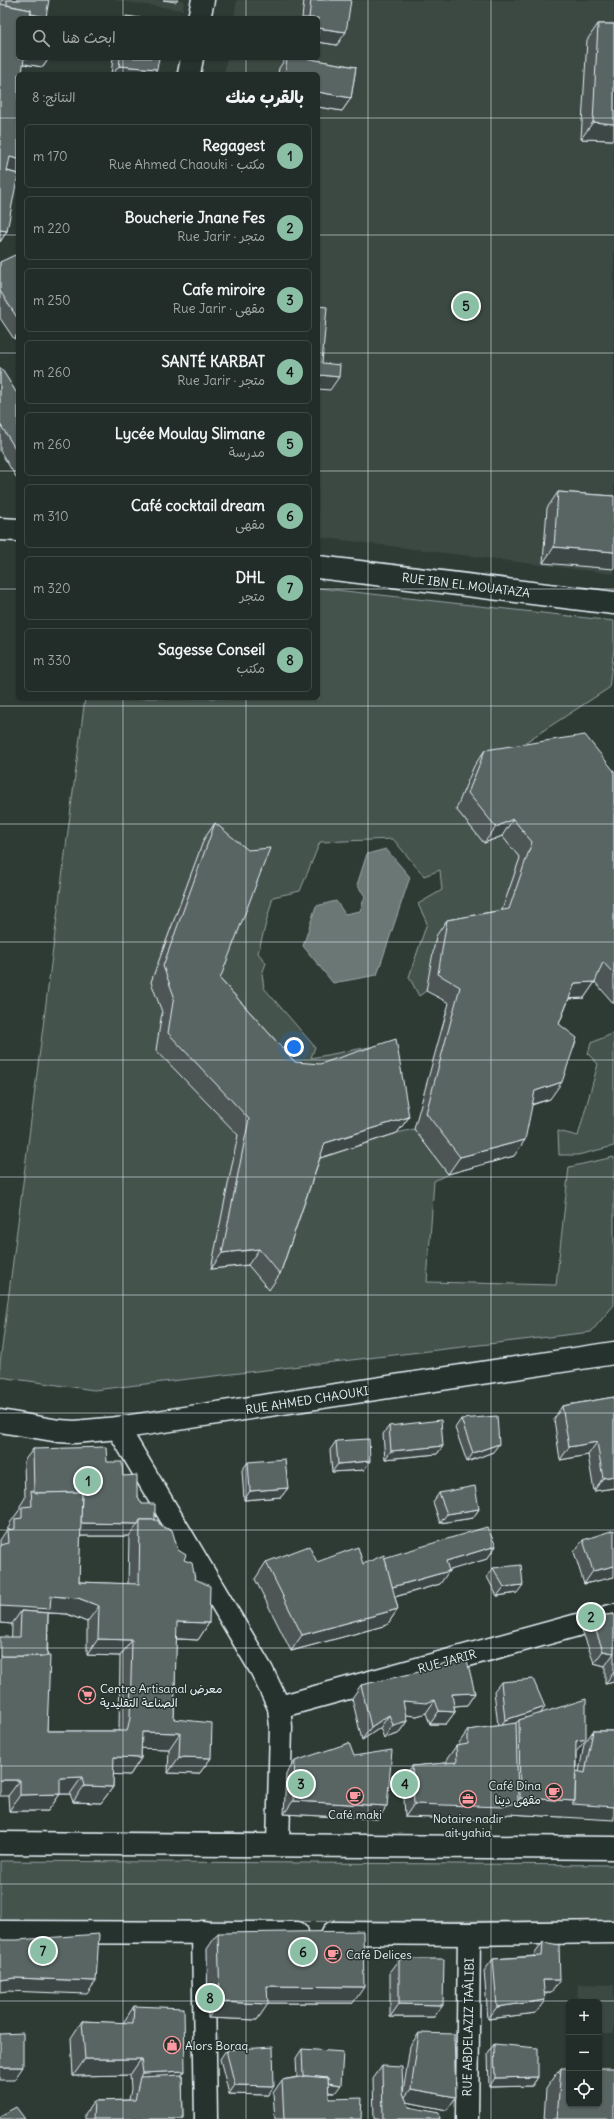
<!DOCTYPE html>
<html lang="ar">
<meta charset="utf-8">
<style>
:root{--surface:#222c28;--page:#2e3834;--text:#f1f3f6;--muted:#a2a7a8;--line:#3f4845;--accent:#8abfa5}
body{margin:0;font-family:Delius,"Playpen Sans Arabic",sans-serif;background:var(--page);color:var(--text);direction:rtl}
.controls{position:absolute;right:12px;bottom:12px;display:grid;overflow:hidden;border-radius:6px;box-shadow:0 1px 3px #0004}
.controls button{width:36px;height:36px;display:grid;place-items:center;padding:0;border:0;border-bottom:1px solid var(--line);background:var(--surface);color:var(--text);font:20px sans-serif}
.you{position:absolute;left:294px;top:1047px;width:14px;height:14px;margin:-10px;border:3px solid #fff;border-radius:50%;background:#1a73e8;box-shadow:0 0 0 6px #1a73e833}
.badge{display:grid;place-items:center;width:26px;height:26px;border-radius:50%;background:var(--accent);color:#111;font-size:13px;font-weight:700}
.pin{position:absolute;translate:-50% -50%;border:2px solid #fff;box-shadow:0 1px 4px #0006}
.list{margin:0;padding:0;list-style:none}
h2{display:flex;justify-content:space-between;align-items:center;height:52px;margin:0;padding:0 16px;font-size:17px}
h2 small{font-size:13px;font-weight:400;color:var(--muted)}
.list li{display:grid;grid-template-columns:26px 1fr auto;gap:12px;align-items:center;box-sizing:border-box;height:64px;margin:0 8px 8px;padding:0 8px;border:1px solid var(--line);border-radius:6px}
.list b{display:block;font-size:15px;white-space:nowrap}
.list p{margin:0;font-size:13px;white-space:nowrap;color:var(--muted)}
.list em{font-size:13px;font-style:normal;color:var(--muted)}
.icon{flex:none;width:22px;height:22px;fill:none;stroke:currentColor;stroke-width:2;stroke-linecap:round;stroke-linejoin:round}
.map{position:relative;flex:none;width:614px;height:2119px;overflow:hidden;direction:ltr}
.search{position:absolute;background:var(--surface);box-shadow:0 1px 3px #0004;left:16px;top:16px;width:304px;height:44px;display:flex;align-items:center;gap:10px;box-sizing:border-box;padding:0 14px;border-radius:6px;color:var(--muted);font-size:15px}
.panel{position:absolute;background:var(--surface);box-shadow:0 1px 3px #0004;left:16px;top:72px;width:304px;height:628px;border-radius:6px;direction:rtl}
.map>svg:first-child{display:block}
.built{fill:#3b4843}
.green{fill:#45524e;stroke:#96a2a3}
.water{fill:#6b7775;stroke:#9da8a9}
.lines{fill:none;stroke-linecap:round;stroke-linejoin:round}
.minor-casing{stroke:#e8f1f8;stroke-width:25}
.secondary-casing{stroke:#e8f1f8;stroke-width:25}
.minor{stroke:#26332d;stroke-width:22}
.secondary{stroke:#26332d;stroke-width:22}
.wall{fill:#4d5755;stroke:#e8f1f8;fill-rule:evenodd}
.shaded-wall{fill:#3e4745;stroke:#e8f1f8}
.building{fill:#596563;stroke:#e8f1f8}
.grid{fill:none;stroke:#e8f1f8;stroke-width:1;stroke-opacity:0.55}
.labels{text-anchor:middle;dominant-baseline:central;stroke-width:3;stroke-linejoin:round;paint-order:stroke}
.street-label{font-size:12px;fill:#e8f1f8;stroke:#26332d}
.poi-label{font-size:12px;fill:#e8f1f8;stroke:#26332d;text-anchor:start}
</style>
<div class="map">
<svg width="614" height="2119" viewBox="0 0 614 2119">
<rect width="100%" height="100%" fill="#2e3b35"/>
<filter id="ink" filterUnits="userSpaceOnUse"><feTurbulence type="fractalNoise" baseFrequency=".025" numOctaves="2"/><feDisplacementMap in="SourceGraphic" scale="8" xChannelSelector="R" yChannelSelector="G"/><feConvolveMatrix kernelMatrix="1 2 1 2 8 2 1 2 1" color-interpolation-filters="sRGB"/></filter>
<g filter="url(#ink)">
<!-- built -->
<g class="built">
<polygon points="112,0 184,0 183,10"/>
<polygon points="237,0 614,0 614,574 318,537 318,74 224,74 227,58 318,58 318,18 234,18"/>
<polygon points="578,1984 614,1985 614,2034 599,2034 599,2002 577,2002"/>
</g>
<!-- green -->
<g class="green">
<polygon points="318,588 614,621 614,648 609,688 518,747 456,809 484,843 502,836 520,858 497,926 426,991 419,996 409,977 427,923 418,904 442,890 440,870 424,876 393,839 320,842 300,891 273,897 258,953 266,963 262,974 264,988 315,1047 311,1058 391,1043 308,1080 209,995 204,840 151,982 238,1135 248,1265 269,1289 314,1160 397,1133 414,1129 448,1174 434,1181 427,1282 556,1285 569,1167 614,1157 614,1305 591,1332 94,1390 0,1377 0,1363 85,698 318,698"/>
<polygon points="614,1033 614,1146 578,1155 559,1155 558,1131 578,1136 598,1064 588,1054 591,1043"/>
<polygon points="0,1861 614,1865 614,1921 0,1922"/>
</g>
<!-- water -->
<polygon class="water" points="386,849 410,877 377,975 333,983 303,946 316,906 336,901 345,914 360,911 365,896 357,885 367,854"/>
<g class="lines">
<!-- minor casing -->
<g class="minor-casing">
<g id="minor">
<polyline points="199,18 203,0"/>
<polyline points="189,74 192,58"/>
<polyline points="0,529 18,530"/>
<polyline points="318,567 614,603"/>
<polyline points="0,1421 59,1431 75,1432 118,1428 614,1353"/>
<polyline points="118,1428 262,1671 279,1707 281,1727 278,1845"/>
<polyline points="279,1707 614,1615"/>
<polyline points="203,1932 206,2119"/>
<polyline points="467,2119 469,1934"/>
</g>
</g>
<!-- secondary casing -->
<g class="secondary-casing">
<g id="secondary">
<polyline points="0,1843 614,1848"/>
<polyline points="0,1932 297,1933"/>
<polyline points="333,1933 469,1934 614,1932"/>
</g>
</g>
<!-- minor -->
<use href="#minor" class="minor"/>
<!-- secondary -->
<use href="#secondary" class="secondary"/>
</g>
<!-- wall -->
<g class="wall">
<polygon points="1,0 49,0 18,18 18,58 49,58 43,67 23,64 18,74 18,174 7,171 7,231 0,242 0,4 1,4"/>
<polygon points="304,0 351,0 337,45 318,42 318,18 302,18"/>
<polygon points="598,24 614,24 614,140 581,139 587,40"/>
<polygon points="113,58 159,58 154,74 111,74"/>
<polygon points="286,58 304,58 356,67 351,98 342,111 318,107 318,74 278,74 279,68"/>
<polygon points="18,260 18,336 14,339 0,318 0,262"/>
<polygon points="0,368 18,395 18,480 0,451"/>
<polygon points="558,492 614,496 543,563 547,508"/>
<polygon points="485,750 614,771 614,1004 595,982 584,998 569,999 559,1024 550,1099 532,1105 514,1156 448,1174 414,1129 449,1003 426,991 436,936 447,920 502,910 520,858 502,836 484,843 456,809 474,766"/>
<polygon points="215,823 220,979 295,1062 409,1117 397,1133 320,1158 280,1274 269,1290 248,1265 211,1269 238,1135 156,1050 162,1012 151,982 204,839"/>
<polygon points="614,1397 614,1488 594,1491 588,1455 560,1460 554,1419 562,1406"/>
<polygon points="461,1419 493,1452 467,1462 455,1428"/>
<polygon points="389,1426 443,1446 437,1454 385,1459 383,1434"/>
<polygon points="336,1441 364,1470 332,1472 330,1450"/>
<path d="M33 1449 107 1462 123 1476 137 1495 142 1504 178 1550 195 1579 209 1623 198 1640 176 1639 174 1719 211 1758 199 1774 168 1773 169 1749 141 1748V1758L130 1775 113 1774V1787L101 1803 73 1802 70 1794H60L48 1811H9L8 1796 12 1624 0 1623V1540L10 1525V1523L20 1509V1506L25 1498 24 1461ZM80 1536H129L128 1584 79 1582ZM48 1613 67 1614 87 1622V1655L120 1656 119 1731H47Z"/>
<polygon points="248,1462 288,1488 281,1497 244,1500 242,1470"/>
<polygon points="439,1493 479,1509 473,1518 440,1523 433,1502"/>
<polygon points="583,1540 614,1577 584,1584 574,1552"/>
<polygon points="496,1546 487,1559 449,1570 440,1584 395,1597 398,1609 387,1625 291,1651 255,1579 266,1562 317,1562 363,1564 384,1558"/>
<polygon points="493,1568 517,1593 497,1596 487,1577"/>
<polygon points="614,1614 614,1682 605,1684 605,1666 594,1663 582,1630 591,1617"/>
<polygon points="501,1682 541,1713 576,1753 576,1771 579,1772 584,1744 593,1731 614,1731 563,1817 509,1814 493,1820 405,1817 403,1779 412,1766 447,1763 447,1759 456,1746 459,1746 459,1743 468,1730 498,1726 494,1691"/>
<polygon points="361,1685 475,1693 467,1705 454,1706 455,1712 446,1724 430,1724 426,1713 417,1716 406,1715 407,1721 398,1734 384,1738 380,1728 362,1740 352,1698"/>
<polygon points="295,1761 378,1819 284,1814 286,1774"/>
<polygon points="218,1933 353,2003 268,2003 257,2020 208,2018 207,1949"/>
<polygon points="543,1942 551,1993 544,1993 536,2013 488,2019 484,1971 493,1959 534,1956 534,1955"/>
<polygon points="399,1959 443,2005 434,2017 390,2017 390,1971"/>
<polygon points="134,2006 185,2071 182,2075 183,2119 85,2119 85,2114 94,2101 129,2100 131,2089 130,2075 73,2076 71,2038 82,2021 123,2023"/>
<polygon points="419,2033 447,2110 407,2102 409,2107 440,2119 374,2119 373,2079 382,2066 403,2093 410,2046"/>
<polygon points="494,2044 538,2077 532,2086 489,2087 488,2053"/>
<polygon points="302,2049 335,2093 328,2093 329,2099 361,2119 275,2119 273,2093 282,2080 297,2077 296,2058"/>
<polygon points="226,2050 268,2095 229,2094 220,2059"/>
<polygon points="561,2068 614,2119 544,2119 546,2089"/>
</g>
<!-- shaded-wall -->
<g class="shaded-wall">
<polygon points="163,0 178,0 176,2"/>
<polygon points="7,10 46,17 45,18 18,18"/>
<polygon points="318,28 346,32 337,45 318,42"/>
<polygon points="21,58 49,58 43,67 18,63"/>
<polygon points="119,66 157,69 154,74 113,74"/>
<polygon points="318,92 351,98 342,111 318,107"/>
<polygon points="593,122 614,124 614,140 581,139"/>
<polygon points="10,157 18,159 18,174 1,169"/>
<polygon points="0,230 7,231 0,242"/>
<polygon points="18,333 18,336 14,339"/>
<polygon points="320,375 339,377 330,390 318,389"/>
<polygon points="554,547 614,552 614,569 543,563"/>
<polygon points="513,819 502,836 484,843 496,827"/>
<polygon points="595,982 584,998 563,999 575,983"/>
<polygon points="562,1082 550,1099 523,1107 535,1091"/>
<polygon points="409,1117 397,1133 314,1160 325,1143"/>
<polygon points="525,1140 514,1156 448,1174 460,1157"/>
<polygon points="259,1249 248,1265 211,1269 222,1253"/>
<polygon points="597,1442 588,1455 560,1460 569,1447"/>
<polygon points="499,1444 493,1452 467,1462 473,1453"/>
<polygon points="443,1446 437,1454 385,1459 391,1451"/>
<polygon points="370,1461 364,1470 332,1472 338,1464"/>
<polygon points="614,1476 614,1488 594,1491 603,1478"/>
<polygon points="288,1488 281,1497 244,1500 250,1491"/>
<polygon points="479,1509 473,1518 440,1523 447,1514"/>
<polygon points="80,1523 138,1524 129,1536 71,1536"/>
<polygon points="496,1546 487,1559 437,1574 446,1561"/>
<polygon points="614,1566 614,1577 584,1584 593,1571"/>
<polygon points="449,1571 440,1584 380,1601 389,1588"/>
<polygon points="523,1585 517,1593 497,1596 504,1587"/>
<polygon points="51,1596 78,1598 99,1606 87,1622 67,1614 21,1611 12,1624 0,1623 0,1606"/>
<polygon points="398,1609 387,1625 291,1651 302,1635"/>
<polygon points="177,1622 209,1623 198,1640 165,1638"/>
<polygon points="98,1639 132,1640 120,1656 87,1655"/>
<polygon points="603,1651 614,1653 605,1666 594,1663"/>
<polygon points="614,1672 614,1682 605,1684"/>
<polygon points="475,1693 467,1705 443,1707 452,1694"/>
<polygon points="435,1700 426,1713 417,1716 394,1714 403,1701"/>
<polygon points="545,1707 539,1716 519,1720 516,1723 498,1729 505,1720"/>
<polygon points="439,1711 455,1712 446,1724 430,1724"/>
<polygon points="389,1715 380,1728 362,1740 371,1727"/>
<polygon points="407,1721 398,1734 384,1738 393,1725"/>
<polygon points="142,1732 180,1733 169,1749 130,1748"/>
<polygon points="586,1739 574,1755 576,1741"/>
<polygon points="114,1757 141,1758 130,1775 102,1774"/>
<polygon points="179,1757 211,1758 199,1774 168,1773"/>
<polygon points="82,1777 70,1794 48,1794 60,1778"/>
<polygon points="0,1780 20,1780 8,1796 0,1796"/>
<polygon points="84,1786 113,1787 101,1803 73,1802"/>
<polygon points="60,1794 48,1811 9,1811 20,1795"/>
<polygon points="520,1798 575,1801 614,1807 614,1820 509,1814 493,1820 405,1817 414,1804 518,1802"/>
<polygon points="293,1801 387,1806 378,1819 284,1814"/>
<polygon points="15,1978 96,1981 87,1994 7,1991 0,1992 0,1980"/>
<polygon points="543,1980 560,1980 551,1993 534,1993"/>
<polygon points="267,1986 364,1987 353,2003 256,2003"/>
<polygon points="545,2000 536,2013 488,2019 497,2007"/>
<polygon points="220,2002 268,2004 257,2020 208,2018"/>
<polygon points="399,2004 443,2005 434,2017 390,2017"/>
<polygon points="85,2059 141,2059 130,2075 73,2076"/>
<polygon points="0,2067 23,2067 14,2080 0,2080"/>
<polygon points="185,2071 173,2087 140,2077 143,2073"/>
<polygon points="538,2077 532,2086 489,2087 495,2078"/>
<polygon points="303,2080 341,2085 335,2093 297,2088"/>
<polygon points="235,2085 274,2086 268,2095 229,2094"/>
<polygon points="411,2089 456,2097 447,2110 402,2101"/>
</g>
<!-- building -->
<g class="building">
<polygon points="7,0 49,0 46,17 31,14 31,10 7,5"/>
<polygon points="311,0 351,0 346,32 318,28 318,18 309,18"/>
<polygon points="0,4 31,10 30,18 18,18 18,58 24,58 22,74 18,74 18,159 10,157 7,171 18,174 7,231 0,230"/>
<polygon points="126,16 141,18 126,18"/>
<polygon points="598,24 614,24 614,124 593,122"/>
<polygon points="120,58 159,58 157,69 119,66"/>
<polygon points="287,58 304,58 356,67 351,98 318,92 318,74 285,74"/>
<polygon points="15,255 18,260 18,319 0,291 0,262"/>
<polygon points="318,306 327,307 322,363 340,365 339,377 320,375 318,394"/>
<polygon points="0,368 1,368 18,395 18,453 0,424"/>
<polygon points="558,492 614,496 614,552 554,547"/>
<polygon points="585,735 614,771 614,974 603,962 595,982 575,983 559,1024 577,1038 562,1082 535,1091 525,1140 460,1157 426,1113 460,987 438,974 447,920 509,909 532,842 513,819 496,827 468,793 485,750"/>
<polygon points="215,823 248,850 270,848 220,979 295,1062 320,1064 396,1039 409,1117 325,1143 280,1274 259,1249 222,1253 249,1119 168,1033 174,996 163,966"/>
<polygon points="614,1397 614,1476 603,1478 597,1442 569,1447 562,1406"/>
<polygon points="497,1416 499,1444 473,1453 461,1419"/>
<polygon points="441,1420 443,1446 391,1451 389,1426"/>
<polygon points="369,1439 370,1461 338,1464 336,1441"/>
<polygon points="106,1447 107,1462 122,1462 123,1476 137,1475 137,1495 142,1504 155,1504 155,1520 140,1520 138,1524 81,1523 82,1492 37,1493 34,1492 33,1449"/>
<polygon points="285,1459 288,1488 250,1491 248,1462"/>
<polygon points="475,1486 479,1509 447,1514 439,1493"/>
<polygon points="31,1490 37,1493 82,1492 79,1582 139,1584 140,1520 157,1520 162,1527 172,1530 178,1550 186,1555 184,1560 192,1563 195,1579 210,1586 209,1623 177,1622 174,1719 212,1723 211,1758 179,1757 180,1733 142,1732 141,1758 114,1757 113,1787 84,1786 82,1777 60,1778 60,1794 20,1795 20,1780 0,1780 0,1656 50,1656 47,1731 127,1731 130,1718 132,1640 98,1639 99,1606 78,1598 51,1596 50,1609 0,1606 0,1545 8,1543 7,1530 15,1529 15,1519 22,1518 22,1507 32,1506"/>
<polygon points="487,1527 496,1546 446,1561 449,1571 392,1587 384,1558"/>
<polygon points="614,1530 614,1566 593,1571 583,1540"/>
<polygon points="309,1546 317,1562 358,1547 363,1564 384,1555 398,1609 302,1635 266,1562"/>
<polygon points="521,1565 523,1585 504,1587 493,1568"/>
<polygon points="21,1611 48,1613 47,1656 0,1656 0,1637 20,1637"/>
<polygon points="614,1614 614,1653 603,1651 591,1617"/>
<polygon points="466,1656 475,1693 452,1694 455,1712 439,1711 435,1700 426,1703 403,1701 407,1721 393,1725 389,1715 371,1727 361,1685 419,1672"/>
<polygon points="533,1679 545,1707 505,1720 501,1682"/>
<polygon points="586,1699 586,1739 576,1741 575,1801 520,1798 519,1720"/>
<polygon points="516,1723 518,1802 502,1807 414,1804 412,1766 457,1762 456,1746 468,1744 468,1730"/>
<polygon points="593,1731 614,1731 614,1807 572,1804 575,1801 576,1771 585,1773"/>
<polygon points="349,1743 354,1756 392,1750 387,1806 293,1801 295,1761"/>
<polygon points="363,1931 364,1987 267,1986 268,2004 220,2002 218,1933"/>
<polygon points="99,1934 96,1981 15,1978 0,1980 0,1940 17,1940"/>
<polygon points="543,1942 559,1945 560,1980 543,1980 545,2000 497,2007 493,1959 542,1956"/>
<polygon points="399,1959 444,1959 443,2005 399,2004"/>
<polygon points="134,2006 184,2008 185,2071 143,2073 141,2059 85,2059 82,2021 133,2023"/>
<polygon points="23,2033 23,2067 0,2067 0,2034"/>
<polygon points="419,2033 454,2034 456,2097 411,2089"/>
<polygon points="494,2044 538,2048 538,2077 495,2078"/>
<polygon points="273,2047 274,2086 235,2085 226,2050"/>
<polygon points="302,2049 343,2052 341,2085 328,2083 328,2078 306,2076 303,2076"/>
<polygon points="382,2066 402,2067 403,2093 409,2107 439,2113 440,2119 383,2119"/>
<polygon points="561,2068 569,2068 569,2104 599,2104 599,2068 614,2068 614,2119 557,2119"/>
<polygon points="182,2075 183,2119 93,2119 94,2101 135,2100 140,2077"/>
<polygon points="306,2076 328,2078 329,2099 362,2098 361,2119 284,2119 282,2080"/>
<polygon points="16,2107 25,2119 0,2119 0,2116"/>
</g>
</g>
<!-- grid -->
<path class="grid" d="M123 0V18M246 0V18M368 0V2119M491 0V2119M123 58V74M246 58V74M0 118H18M318 118H614M0 235H18M318 235H614M0 353H18M318 353H614M0 471H18M318 471H614M0 589H18M318 589H614M123 698V2119M246 698V2119M0 706H614M0 824H614M0 942H614M0 1060H614M0 1177H614M0 1295H614M0 1413H614M0 1530H614M0 1648H614M0 1766H614M0 1884H614M0 2001H614"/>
<!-- icons -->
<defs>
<g id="supermarket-ring" transform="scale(0.9)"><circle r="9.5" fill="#26332d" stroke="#ff9aa2" stroke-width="1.5"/><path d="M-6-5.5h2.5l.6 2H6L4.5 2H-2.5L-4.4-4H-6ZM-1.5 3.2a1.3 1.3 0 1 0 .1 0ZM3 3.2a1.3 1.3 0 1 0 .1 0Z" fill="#ff9aa2"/></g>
<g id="cafe-ring" transform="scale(0.9)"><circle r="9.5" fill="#26332d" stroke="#ff9aa2" stroke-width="1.5"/><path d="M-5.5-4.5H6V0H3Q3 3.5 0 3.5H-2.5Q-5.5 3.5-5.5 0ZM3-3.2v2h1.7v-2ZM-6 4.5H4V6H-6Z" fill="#ff9aa2"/></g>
<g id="office-ring" transform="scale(0.9)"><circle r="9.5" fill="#26332d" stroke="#ff9aa2" stroke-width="1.5"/><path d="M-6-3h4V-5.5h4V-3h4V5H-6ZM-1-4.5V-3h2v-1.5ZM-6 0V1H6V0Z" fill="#ff9aa2"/></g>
<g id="shop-ring" transform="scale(0.9)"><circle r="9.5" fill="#26332d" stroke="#ff9aa2" stroke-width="1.5"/><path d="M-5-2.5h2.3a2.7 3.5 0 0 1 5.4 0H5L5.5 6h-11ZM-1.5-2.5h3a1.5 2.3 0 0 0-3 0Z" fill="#ff9aa2"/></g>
</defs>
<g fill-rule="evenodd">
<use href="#supermarket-ring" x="87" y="1695"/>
<use href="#cafe-ring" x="554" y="1792"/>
<use href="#cafe-ring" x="355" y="1796"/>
<use href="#office-ring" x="468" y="1799"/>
<use href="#cafe-ring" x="333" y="1954"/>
<use href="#shop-ring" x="172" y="2045"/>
</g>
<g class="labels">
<!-- street labels -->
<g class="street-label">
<text transform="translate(466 585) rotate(7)">RUE IBN EL MOUATAZA</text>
<text transform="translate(307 1400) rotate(-9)">RUE AHMED CHAOUKI</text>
<text transform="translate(447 1661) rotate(-15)">RUE JARIR</text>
<text transform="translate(468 2027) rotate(-89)">RUE ABDELAZIZ TAÂLIBI</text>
</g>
<!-- poi labels -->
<g class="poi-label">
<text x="100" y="1688">Centre Artisanal معرض<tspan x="100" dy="14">الصناعة التقليدية</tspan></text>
<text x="541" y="1785" text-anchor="end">Café Dina<tspan x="541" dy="14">مقهى دينا</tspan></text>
<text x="355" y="1814" text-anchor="middle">Café maki</text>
<text x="468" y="1818" text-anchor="middle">Notaire nadir<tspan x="468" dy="14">ait yahia</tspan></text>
<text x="346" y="1954">Café Delices</text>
<text x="185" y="2045">Alors Boraq</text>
</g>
</g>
</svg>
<div class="controls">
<button>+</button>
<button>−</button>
<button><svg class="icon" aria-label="locate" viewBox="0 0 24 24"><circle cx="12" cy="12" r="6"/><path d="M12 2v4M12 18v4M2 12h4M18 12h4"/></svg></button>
</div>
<div class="you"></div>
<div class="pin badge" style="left:88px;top:1481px">1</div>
<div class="pin badge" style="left:591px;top:1617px">2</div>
<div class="pin badge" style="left:301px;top:1784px">3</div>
<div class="pin badge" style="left:405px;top:1784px">4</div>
<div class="pin badge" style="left:466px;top:306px">5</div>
<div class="pin badge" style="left:303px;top:1952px">6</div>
<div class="pin badge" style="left:43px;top:1951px">7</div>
<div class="pin badge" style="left:210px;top:1998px">8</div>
<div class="search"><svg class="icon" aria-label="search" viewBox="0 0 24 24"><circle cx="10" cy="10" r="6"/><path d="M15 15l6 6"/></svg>ابحث هنا</div>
<section class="panel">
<h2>بالقرب منك<small>النتائج: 8</small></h2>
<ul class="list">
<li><span class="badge">1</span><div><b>Regagest</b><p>مكتب · Rue Ahmed Chaouki</p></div><em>170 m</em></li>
<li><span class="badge">2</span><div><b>Boucherie Jnane Fes</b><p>متجر · Rue Jarir</p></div><em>220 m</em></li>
<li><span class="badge">3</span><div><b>Cafe miroire</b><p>مقهى · Rue Jarir</p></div><em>250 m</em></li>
<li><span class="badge">4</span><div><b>SANTÉ KARBAT</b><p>متجر · Rue Jarir</p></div><em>260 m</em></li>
<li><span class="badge">5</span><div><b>Lycée Moulay Slimane</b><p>مدرسة</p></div><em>260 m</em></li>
<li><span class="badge">6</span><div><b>Café cocktail dream</b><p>مقهى</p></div><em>310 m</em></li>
<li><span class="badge">7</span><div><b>DHL</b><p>متجر</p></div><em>320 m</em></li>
<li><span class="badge">8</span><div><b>Sagesse Conseil</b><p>مكتب</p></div><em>330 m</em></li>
</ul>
</section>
</div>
